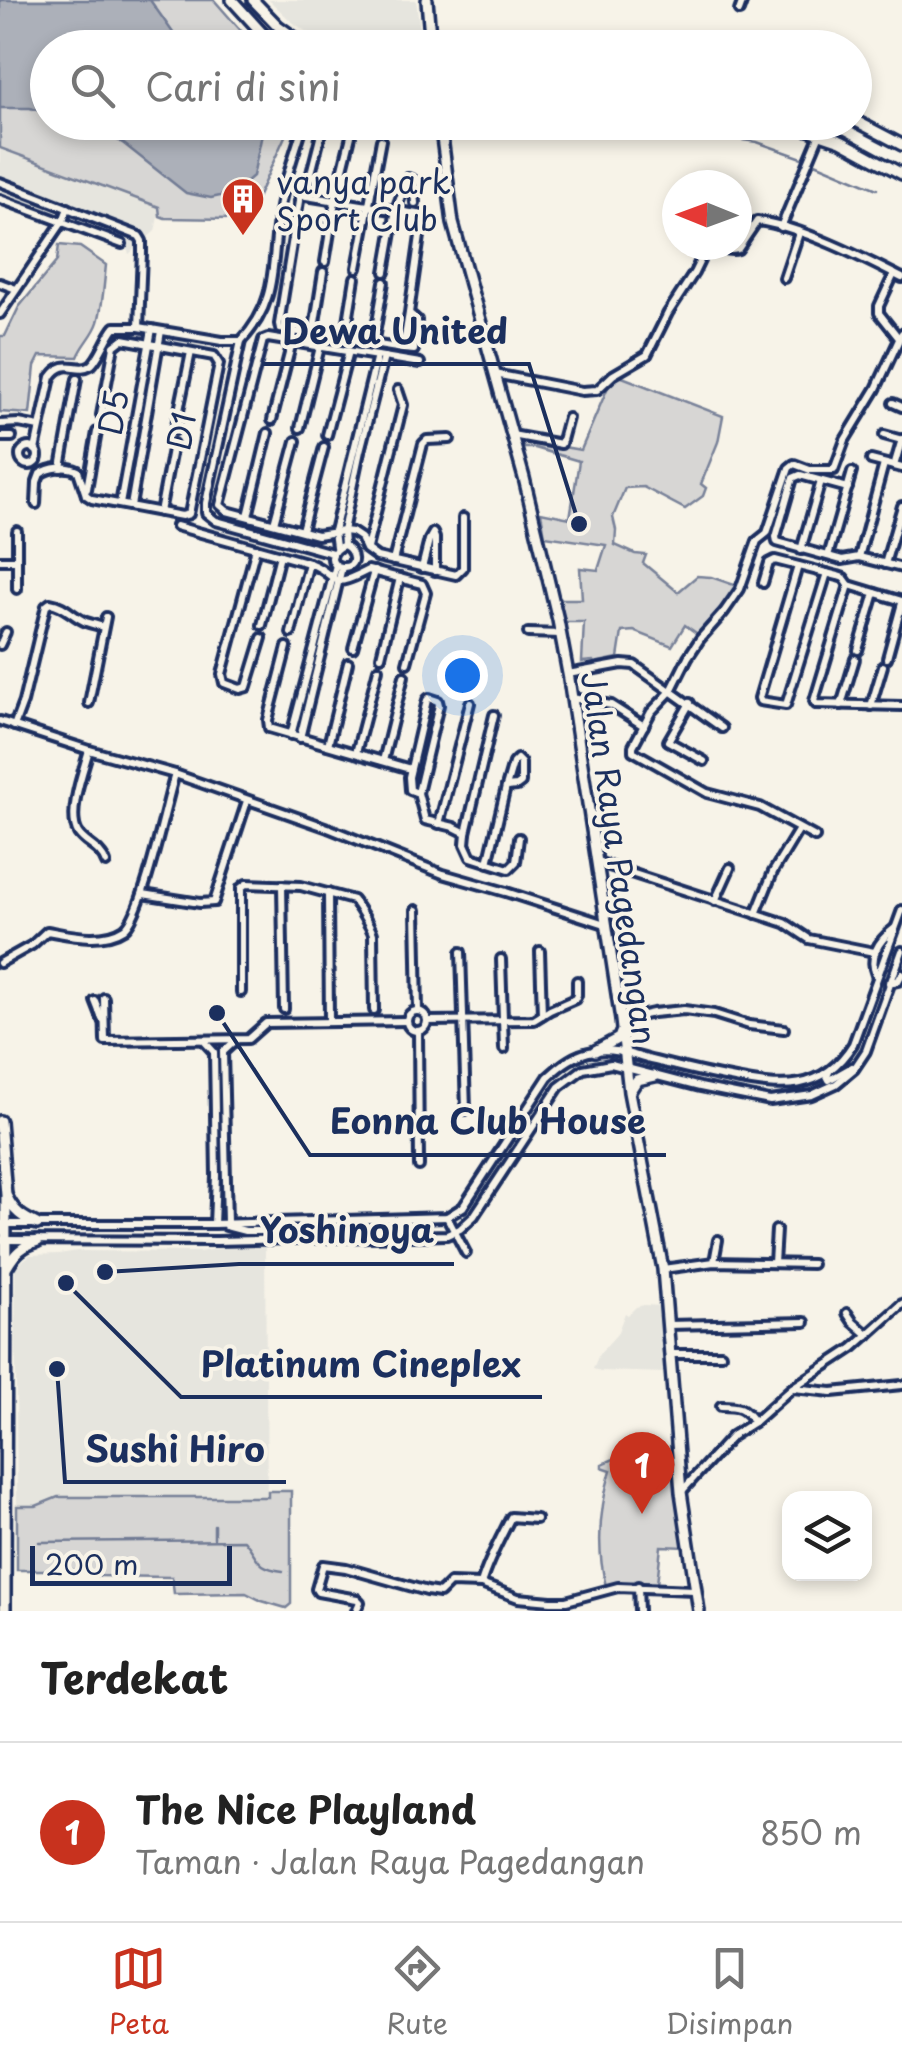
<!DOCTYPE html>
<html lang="id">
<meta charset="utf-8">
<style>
:root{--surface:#fff;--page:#f6f6f6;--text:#222;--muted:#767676;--line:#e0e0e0;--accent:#c8321e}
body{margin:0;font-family:"Playpen Sans",sans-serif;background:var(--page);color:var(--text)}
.controls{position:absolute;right:30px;bottom:30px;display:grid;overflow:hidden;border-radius:20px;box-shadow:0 5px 15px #0003}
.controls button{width:90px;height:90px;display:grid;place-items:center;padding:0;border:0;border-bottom:2px solid var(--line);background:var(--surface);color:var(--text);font:50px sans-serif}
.compass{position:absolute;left:662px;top:170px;width:90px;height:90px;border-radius:50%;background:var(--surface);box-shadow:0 5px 15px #0003;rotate:271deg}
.scale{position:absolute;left:30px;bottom:25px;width:202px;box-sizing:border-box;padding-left:10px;border:5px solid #1b2f5e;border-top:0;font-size:28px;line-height:35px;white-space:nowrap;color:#1b2f5e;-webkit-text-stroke:8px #f7f3e8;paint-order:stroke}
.you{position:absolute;left:462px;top:675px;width:35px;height:35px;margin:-25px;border:8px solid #fff;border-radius:50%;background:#1a73e8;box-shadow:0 0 0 15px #1a73e833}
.badge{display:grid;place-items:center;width:65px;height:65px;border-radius:50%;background:var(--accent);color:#fff;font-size:32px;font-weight:700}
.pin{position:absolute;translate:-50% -82px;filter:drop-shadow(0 2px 5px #0008)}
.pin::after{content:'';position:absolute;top:52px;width:35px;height:30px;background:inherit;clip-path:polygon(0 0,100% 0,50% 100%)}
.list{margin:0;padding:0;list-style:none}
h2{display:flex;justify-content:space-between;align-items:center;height:130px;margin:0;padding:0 40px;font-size:42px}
h2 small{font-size:32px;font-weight:400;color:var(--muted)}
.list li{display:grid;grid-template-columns:65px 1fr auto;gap:30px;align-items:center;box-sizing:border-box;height:180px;padding:0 40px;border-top:2px solid var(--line)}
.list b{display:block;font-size:38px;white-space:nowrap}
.list p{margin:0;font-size:32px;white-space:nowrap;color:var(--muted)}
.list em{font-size:32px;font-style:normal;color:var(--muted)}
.icon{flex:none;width:55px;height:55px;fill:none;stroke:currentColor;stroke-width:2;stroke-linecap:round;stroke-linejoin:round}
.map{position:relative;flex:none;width:902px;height:1611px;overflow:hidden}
.search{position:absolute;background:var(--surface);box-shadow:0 5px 15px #0003;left:30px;right:30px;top:30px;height:110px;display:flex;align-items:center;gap:25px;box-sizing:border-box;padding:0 35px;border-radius:55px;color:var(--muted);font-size:38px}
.sheet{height:310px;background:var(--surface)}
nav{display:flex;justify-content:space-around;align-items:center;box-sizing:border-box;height:140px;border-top:2px solid var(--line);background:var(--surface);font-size:28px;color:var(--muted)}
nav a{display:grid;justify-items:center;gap:5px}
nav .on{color:var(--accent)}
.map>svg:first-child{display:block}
.built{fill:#e6e5de}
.green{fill:#d7d6d4;stroke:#798299;stroke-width:2.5}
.water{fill:#acb0b9;stroke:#727c95;stroke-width:2.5}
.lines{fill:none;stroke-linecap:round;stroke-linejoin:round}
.stream{stroke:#727c95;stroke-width:2.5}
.street-casing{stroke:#1b2f5e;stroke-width:14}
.secondary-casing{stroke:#1b2f5e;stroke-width:16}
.street{stroke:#f7f3e8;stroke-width:6}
.secondary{stroke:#f7f3e8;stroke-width:9}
.labels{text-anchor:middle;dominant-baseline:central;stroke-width:8;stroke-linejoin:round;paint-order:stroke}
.poi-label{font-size:32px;fill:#1b2f5e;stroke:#f7f3e8;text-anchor:start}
.street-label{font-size:32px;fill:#1b2f5e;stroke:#f7f3e8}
.leader{fill:none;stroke:#1b2f5e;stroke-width:4}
.callout-dot{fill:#1b2f5e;stroke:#f7f3e8;stroke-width:4}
.callout-label{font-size:35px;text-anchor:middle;font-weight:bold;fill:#1b2f5e;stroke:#f7f3e8;stroke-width:8;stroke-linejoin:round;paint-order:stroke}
</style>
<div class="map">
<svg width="902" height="1611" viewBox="0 0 902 1611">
<rect width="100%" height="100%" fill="#f7f3e8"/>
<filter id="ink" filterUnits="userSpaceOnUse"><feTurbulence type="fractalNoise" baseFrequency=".01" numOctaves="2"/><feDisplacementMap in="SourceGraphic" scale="20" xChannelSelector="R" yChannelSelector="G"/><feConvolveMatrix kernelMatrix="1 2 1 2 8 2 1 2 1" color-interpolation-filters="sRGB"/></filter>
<g filter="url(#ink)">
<!-- built -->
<g class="built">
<polygon points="269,0 416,0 422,47 334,47 314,37 291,21"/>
<polygon points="0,148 160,208 155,231 129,254 125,243 0,199"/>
<polygon points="227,1247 265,1247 267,1507 17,1513 15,1267 30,1255 59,1254 77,1251 199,1252"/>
<polygon points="644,1305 662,1306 667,1373 600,1371 593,1369 599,1354 617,1334 625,1313 628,1315 636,1307"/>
</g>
<!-- green -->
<g class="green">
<polygon points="0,0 214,0 243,33 240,47 48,48 48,122 291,123 253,207 234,209 233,219 165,218 160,216 159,207 0,148"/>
<path d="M59 245 80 247 106 265C104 283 103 304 98 322 94 335 83 344 78 357L40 356 35 366 30 414 0 412V336H5L19 307 57 261Z"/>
<polygon points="617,375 723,416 718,442 701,484 706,488 703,496 685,509 643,487 625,488 613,517 616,530 615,545 635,554 646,555 643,563 678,592 697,576 711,577 737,586 720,612 699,635 685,625 672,646 634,631 622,632 618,658 594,663 593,661 582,662 584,622 564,622 560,599 582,599 580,568 598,570 606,545 545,536 541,512 570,518 579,461 535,448 520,448 518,439 581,450 611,380"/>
<path d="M649 1457 675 1458 686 1547 661 1546 657 1584 606 1586C596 1548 600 1507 611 1470L602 1467V1464L616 1458Z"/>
<polygon points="268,1491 291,1491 291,1604 286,1608 262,1601 246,1593 174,1594 172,1577 97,1576 78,1570 17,1570 17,1506 36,1506 58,1497 268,1497"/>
</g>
<!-- water -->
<g class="water">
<polygon points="0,0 150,0 183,47 48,48 47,113 30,108 0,108"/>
<polygon points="80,123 254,123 262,134 253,176 234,193 211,198 186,193 124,144 98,128"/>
</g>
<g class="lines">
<!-- stream -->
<g class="stream">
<polyline points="452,122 469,130 678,131 757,142 805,159"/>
<polyline points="256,125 261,122"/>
<polyline points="813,162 877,189"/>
<polyline points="214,1538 214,1525"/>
<path d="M39 1542 244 1540C260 1559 254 1567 283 1571"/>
</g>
<!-- street casing -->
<g class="street-casing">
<g id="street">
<polyline points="739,11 743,0"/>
<polyline points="250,48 263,34"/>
<polyline points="0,182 139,236 142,241 142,253 139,327"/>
<polyline points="300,195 308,185 322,130"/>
<polyline points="0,199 122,244"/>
<polyline points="781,227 820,134"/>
<polyline points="325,262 335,201 351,136"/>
<polyline points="357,268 381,140"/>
<polyline points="385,272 396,209 408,178 413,180 415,203"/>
<polyline points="894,274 879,306 879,313 898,337"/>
<polyline points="784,278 799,233"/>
<polyline points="0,283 16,289"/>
<polyline points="0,314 63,221 68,208"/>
<polyline points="313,335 323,272"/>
<polyline points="345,340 355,278"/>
<polyline points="241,341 206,503 206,513 216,521 332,553"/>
<polyline points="373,345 384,282"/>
<polyline points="403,349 414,350 417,320 409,313 423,215 300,195 279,324 280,329 403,349 409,313"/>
<polyline points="420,363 268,338 263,340 220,505 227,511 317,535 343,531 352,532 361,538 366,549 377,557 456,575 463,568 463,518"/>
<path d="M495 374 582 391 597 390 613 375 647 355 668 313 694 273 706 248C717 244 726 253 738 249L757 221C800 226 863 258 902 278"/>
<polyline points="893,403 902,407"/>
<polyline points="272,420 292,342"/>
<polyline points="0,424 19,423 39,427"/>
<polyline points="300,428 320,347"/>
<polyline points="175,430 191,352"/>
<polyline points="327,435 349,351"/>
<polyline points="512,435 561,444 568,418"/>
<polyline points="884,435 902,440"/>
<polyline points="0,437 12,437"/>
<circle cx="29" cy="456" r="9"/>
<path d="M35 450 51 377C66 356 76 374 91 365 99 359 107 336 115 327H139L222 341H241C281 299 270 259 280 207 285 178 296 150 304 122"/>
<polyline points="871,460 902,468"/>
<polyline points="894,466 902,439"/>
<polyline points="61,468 77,379"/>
<polyline points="848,488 800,475 793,478 776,537 777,542 842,560 859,557 902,568"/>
<polyline points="87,489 97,432"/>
<polyline points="86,495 92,499 182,516 189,514 219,364 214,356 123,339 114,346 101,415"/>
<path d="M36 504 37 482 40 474C50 467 67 465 78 471L86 495"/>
<polyline points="120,504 152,329"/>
<polyline points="131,506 161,331"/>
<polyline points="160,512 173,444"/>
<polyline points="248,516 268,433"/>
<polyline points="274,523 296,441"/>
<path d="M176 526 309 563C341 575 326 592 368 570L422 584 426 593 407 663"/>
<polyline points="302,530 324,447"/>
<polyline points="17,531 17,589"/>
<path d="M344 545C330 550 327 565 342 567 357 568 356 552 344 545L343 531 360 451 384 357"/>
<polyline points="336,547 334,531 377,356"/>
<polyline points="256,548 222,674 224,683 240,689 247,687 262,638"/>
<polyline points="367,548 403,405 398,390"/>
<polyline points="801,550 821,481"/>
<polyline points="828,556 852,472"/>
<polyline points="859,557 884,464"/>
<polyline points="0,560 17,560"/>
<polyline points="393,561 423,444 427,440 450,439"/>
<polyline points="885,564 902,506"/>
<polyline points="798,566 759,698 760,701 786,705 827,573"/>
<polyline points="422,568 429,540 433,533 435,538 435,571"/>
<polyline points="763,583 769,563 775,560 838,576 844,578 849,585 902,601"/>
<polyline points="849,585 814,701 816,704 902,706"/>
<polyline points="262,625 280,555"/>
<polyline points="291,633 309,563"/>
<polyline points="528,633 561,634"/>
<polyline points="0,645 6,632"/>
<polyline points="287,647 268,720 269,728 410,769"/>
<polyline points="353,648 374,571"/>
<polyline points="858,650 875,593"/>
<polyline points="381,656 400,578"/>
<polyline points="887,658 902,603"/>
<polyline points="568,674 622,664 634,665 722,728"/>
<polyline points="572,698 611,705 644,726"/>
<polyline points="89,703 106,617"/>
<polyline points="690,703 668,741 704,761"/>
<polyline points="841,705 855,659"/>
<polyline points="871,706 883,666"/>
<polyline points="0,721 89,750 175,774 328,828 443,874 506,892 605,924"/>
<path d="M14 726 23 702 46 606 50 603C65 605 73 617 86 622 92 624 97 625 103 627"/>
<polyline points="291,735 336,565"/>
<polyline points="300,738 342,567"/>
<polyline points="328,745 348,663"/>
<path d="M89 750C83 771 67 814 78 833 86 845 101 848 106 863"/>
<polyline points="356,753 378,669"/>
<polygon points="517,759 521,763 521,783 517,786 506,787 513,763"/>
<polyline points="383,761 404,676"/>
<polyline points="418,793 410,790 409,777 427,700 429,698 438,701 439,705 418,793 425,820 454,827 466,833 465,844 471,857 509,869 516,862 519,838"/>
<polyline points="439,824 470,703"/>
<polyline points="466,833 494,715"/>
<polyline points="815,837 760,807 707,793 633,751 633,746 651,712 671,691 688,657 700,639 724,612 740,589 757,541 767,533 789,468 794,464 810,470 834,470 845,440 876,389 902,333"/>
<polyline points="597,862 785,923 809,939 874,952"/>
<polyline points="488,863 506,787"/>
<polyline points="282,885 284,1009"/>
<polyline points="328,893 329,1022"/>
<polyline points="143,894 200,903 214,902 247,801"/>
<polyline points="715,901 730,868"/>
<polyline points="416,910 418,1011"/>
<polyline points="756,914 773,872 799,829"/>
<polyline points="540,951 542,1015"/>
<polyline points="461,952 466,1110"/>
<polyline points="501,959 504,1049"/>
<path d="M0 963 32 945 47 931C70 935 103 943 124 929 143 916 166 803 175 774"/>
<path d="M876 975C868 955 879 940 895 928"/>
<polyline points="889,983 898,981 902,974"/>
<path d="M241 992V888L246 884 301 886 353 900C357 905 371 927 373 934L374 1010"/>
<polyline points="104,998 105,1041 248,1039 266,1023 407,1021"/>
<polyline points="95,1001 102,1019"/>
<circle cx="417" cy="1021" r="10"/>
<polyline points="621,1020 653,1013 684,1010 714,1014 749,1025 784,1029"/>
<polyline points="427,1021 534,1020 550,1010 575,999 577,995 577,981"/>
<polyline points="418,1031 419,1166"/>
<polyline points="204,1041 214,1052 216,1176 214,1224"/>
<polyline points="829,1072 827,1076 829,1080 852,1067"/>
<polyline points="447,1217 466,1253"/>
<polyline points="227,1223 223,1052 236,1040"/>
<path d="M0 1224H213L447 1217 463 1207 548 1077C562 1064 575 1054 594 1051 613 1048 630 1054 647 1059 675 1066 702 1073 730 1078 780 1088 822 1094 853 1044L902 910"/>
<polyline points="226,1226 245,1231 270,1231 272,1240"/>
<polyline points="0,1240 217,1241 447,1235 460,1229 474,1216 559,1087 583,1069 611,1064 700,1087 770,1101 812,1095 836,1084 854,1069 866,1051 902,951"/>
<polyline points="714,1262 718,1240"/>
<polyline points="774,1263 776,1230"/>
<polyline points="663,1269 714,1262 812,1264"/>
<polyline points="847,1313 853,1322 868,1335"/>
<polyline points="667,1325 805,1322"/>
<polyline points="670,1354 721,1354"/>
<polyline points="793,1388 832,1392 902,1385"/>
<path d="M721 1406C738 1406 744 1407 754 1422"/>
<polyline points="682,1491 732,1436 754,1422 792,1388 853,1348 902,1304"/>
<path d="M481 1584C488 1560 500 1539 511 1517L536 1519"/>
<polyline points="638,1586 639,1611"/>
<polyline points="356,1611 360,1602 357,1599 318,1592 316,1589 323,1565 346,1568 427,1591 440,1593 450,1583 481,1584 518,1598 551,1601 566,1601 618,1587 694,1590"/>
</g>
</g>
<!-- secondary casing -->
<g class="secondary-casing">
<g id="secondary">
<polyline points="232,0 263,34 280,48"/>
<polyline points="253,0 278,26 309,48"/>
<polyline points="427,0 431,48"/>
<polyline points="854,120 902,145"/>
<polyline points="440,122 453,223 524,478 558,620 569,679 621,1020 629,1092 663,1269 681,1492 699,1611"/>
<polyline points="785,122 841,141 902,174"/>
<polyline points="595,1051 619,1038 621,1033"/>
<polyline points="630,1091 637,1080 655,1076"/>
<polyline points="0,1121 6,1195 5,1611"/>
<path d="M7 1197C14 1212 22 1217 37 1224"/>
<path d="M7 1267C15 1253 22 1246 38 1241"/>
</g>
</g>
<!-- street -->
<use href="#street" class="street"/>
<!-- secondary -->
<use href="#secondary" class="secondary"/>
</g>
</g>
<!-- icons -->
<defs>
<g id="building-pin" transform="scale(2.25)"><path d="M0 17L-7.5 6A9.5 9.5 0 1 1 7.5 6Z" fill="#c8321e" stroke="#f7f3e8"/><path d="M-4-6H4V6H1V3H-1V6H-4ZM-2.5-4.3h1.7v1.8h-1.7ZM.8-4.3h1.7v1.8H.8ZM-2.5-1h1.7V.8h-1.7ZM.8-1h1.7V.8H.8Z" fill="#fff"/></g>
</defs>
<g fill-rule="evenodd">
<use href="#building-pin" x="243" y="199"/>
</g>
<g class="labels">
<!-- poi labels -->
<g class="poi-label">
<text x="276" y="181">vanya park<tspan x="276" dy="37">Sport Club</tspan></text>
</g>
<!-- street labels -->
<g class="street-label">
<text transform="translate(112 412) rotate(-80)">D5</text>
<text transform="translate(180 431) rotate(-79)">D1</text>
<text transform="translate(620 858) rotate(82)">Jalan Raya Pagedangan</text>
</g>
</g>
<!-- callouts -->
<path class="leader" d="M579 524L529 364H262M217 1013L310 1155H666M105 1272L239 1264H454M66 1283L181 1397H542M57 1369L65 1482H286"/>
<g class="callout-dot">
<circle cx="579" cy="524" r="10"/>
<circle cx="217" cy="1013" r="10"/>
<circle cx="105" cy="1272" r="10"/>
<circle cx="66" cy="1283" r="10"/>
<circle cx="57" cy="1369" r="10"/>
</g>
<g class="callout-label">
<text x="395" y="344">Dewa United</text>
<text x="488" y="1134">Eonna Club House</text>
<text x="347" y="1243">Yoshinoya</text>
<text x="361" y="1377">Platinum Cineplex</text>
<text x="175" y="1462">Sushi Hiro</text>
</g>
</svg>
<div class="controls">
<button><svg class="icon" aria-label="layers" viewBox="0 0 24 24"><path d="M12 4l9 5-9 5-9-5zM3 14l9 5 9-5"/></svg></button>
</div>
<svg class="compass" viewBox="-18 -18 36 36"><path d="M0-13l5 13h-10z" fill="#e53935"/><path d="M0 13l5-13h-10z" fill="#767676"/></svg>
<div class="scale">200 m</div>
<div class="you"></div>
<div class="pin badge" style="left:642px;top:1514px">1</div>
<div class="search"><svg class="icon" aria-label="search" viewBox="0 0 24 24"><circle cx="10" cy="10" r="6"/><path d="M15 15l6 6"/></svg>Cari di sini</div>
</div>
<section class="sheet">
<h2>Terdekat<small></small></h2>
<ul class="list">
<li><span class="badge">1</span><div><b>The Nice Playland</b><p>Taman · Jalan Raya Pagedangan</p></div><em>850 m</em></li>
</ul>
</section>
<nav>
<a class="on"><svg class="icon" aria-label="map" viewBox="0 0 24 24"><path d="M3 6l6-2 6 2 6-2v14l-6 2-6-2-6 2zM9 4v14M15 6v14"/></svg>Peta</a>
<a><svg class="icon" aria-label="directions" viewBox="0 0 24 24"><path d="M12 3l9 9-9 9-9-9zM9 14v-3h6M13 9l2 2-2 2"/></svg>Rute</a>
<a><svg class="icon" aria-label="saved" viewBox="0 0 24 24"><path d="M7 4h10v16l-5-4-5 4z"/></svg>Disimpan</a>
</nav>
